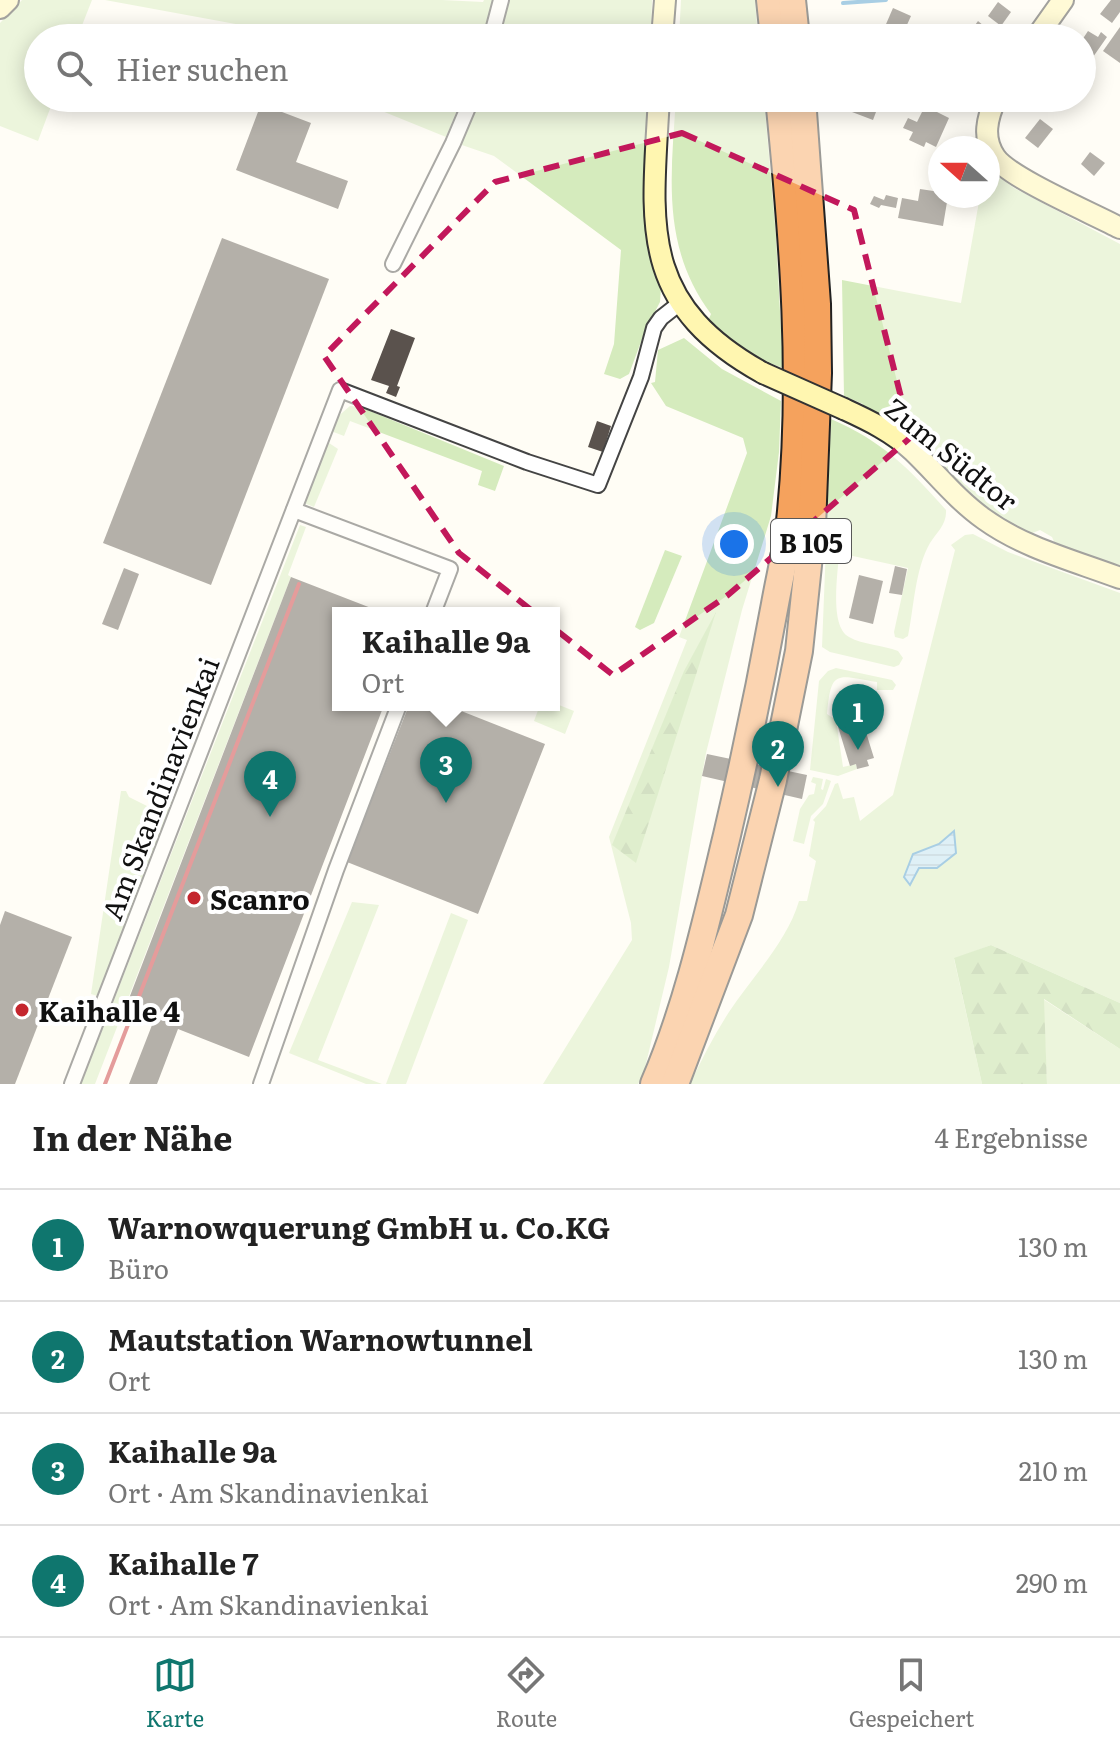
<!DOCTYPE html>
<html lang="de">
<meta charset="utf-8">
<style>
:root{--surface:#fff;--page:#f2f2f2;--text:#222;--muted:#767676;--line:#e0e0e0;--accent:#0f766e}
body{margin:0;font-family:Literata,serif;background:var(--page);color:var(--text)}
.compass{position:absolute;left:928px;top:136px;width:72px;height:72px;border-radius:50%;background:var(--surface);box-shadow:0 4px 20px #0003;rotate:291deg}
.you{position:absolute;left:734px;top:544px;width:28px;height:28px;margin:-20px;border:6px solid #fff;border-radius:50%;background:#1a73e8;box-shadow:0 0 0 12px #1a73e833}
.badge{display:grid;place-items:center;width:52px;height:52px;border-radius:50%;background:var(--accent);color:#fff;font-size:26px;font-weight:700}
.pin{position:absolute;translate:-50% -66px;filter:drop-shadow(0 2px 4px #0008)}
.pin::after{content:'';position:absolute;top:42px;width:28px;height:24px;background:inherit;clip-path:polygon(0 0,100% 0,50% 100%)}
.popup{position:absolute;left:332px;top:607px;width:228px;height:104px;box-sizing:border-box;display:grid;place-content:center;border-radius:0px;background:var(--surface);filter:drop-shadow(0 2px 6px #0005);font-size:26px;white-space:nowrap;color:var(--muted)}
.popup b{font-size:30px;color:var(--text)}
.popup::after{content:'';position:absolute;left:50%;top:100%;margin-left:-16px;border:16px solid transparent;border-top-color:var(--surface)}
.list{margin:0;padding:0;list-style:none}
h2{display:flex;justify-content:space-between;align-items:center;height:104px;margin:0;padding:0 32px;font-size:34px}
h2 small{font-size:26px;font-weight:400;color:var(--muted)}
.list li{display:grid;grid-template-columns:52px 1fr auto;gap:24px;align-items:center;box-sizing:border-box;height:112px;padding:0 32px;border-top:2px solid var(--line)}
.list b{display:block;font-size:30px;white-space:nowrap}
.list p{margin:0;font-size:26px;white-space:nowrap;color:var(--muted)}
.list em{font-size:26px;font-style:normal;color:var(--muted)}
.icon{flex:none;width:44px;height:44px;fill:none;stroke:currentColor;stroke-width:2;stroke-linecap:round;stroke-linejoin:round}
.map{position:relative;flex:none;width:1120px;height:1084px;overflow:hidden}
.search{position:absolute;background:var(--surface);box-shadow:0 4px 20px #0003;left:24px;right:24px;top:24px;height:88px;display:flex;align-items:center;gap:20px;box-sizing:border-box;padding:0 28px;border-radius:44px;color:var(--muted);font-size:30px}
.sheet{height:552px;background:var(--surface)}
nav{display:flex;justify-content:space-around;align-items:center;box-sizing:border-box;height:112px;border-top:2px solid var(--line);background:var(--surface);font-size:22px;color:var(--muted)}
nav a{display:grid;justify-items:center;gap:4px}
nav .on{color:var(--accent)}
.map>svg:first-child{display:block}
.green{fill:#d5ebbd}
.forest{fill:url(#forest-firs)}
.water{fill:url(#water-rules);stroke:#3f96cf;stroke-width:2}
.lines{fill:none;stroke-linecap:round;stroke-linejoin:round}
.stream{stroke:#3f96cf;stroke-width:4}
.building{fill:#5a524d}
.street-casing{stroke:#444;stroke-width:18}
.secondary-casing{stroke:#333;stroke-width:24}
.highway-casing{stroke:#222;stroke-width:30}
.street{stroke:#fff;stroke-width:14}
.secondary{stroke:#fff6b0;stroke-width:20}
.highway{stroke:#f5a25d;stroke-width:26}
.rail{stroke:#c4262e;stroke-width:4}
.secondary-bridge-casing{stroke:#333;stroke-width:24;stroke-linecap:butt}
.secondary-bridge{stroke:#fff6b0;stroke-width:20}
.marked{fill:none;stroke:#c2185b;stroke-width:6;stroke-dasharray:16 10;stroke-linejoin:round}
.poi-dot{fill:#c4262e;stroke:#fff;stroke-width:3}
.labels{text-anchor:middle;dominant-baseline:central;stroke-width:8;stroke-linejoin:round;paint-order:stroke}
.shield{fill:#fff;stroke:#585858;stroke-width:2}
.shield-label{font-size:26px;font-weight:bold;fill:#111}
.street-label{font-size:28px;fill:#111;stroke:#fff}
.poi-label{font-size:28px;font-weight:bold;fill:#111;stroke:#fff;text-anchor:start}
</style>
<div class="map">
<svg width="1120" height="1084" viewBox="0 0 1120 1084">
<defs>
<pattern id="forest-firs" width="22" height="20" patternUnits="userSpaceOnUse" patternTransform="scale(2)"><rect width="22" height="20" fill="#b9dc9c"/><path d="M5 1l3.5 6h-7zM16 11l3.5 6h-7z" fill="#9ebc85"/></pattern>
<pattern id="water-rules" width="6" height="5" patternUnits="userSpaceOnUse" patternTransform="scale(2)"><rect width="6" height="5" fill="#b9e0f7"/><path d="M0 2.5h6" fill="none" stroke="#9ebfd3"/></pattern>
</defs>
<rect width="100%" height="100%" fill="#fffdf5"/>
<!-- green -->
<g class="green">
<polygon points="22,0 92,0 77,38 38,38 38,98 54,98 38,141 0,126 0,23"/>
<polygon points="105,0 442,0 483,2 484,0 494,0 484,38 311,38"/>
<polygon points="509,0 652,0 651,38 499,38"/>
<polygon points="681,0 755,0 758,38 679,38"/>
<polygon points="350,98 462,98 446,137"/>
<polygon points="476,98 652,98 648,230 661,288 660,302 645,331 629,374 620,379 604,374 614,344 621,250 494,156 459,144"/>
<path d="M676 98H764L776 236 783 368 753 357 708 321 711 314C661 247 671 176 676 98Z"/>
<polygon points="994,173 1014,188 1120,244 1120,571 1056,546 1052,537 1040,530 1030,534 1002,522 863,409 863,404 844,396 842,280 961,303 980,196 988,196 988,180"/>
<polygon points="684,338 722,369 781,401 779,452 771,516 742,610 706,753 669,967 644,1072 638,1084 543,1084 632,940 631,923 609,837 687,640 679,637 747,453 743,438 666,406 651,383 655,382 658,350"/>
<polygon points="350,406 360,407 504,466 495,491 478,485 482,471 350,421 344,436 331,431 335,419"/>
<path d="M831 419C882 441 909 468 946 510 947 524 937 532 930 543 915 569 914 607 908 636L903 639 895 637 894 632 908 568 839 553C838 574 829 626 849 637 863 645 883 645 898 651L903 658 899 665 894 667 830 652 822 647Z"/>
<polygon points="329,443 338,449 314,507 304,503 326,445"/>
<polygon points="300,525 306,527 288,575 291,577 95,1084 81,1084"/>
<path d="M973 534 1008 552 1120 593V1003L991 945 954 959 982 1084H690C702 1059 714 1035 729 1012 752 977 787 942 799 901H807L816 861 809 856 815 822 813 820 826 806 835 784 838 783 843 799 854 797 860 821 893 795 955 550 951 545 965 535Z"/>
<polygon points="665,550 682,556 654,623 640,630 635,627"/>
<path d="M836 668 892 680 896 685 893 690H877V682C836 675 831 669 827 714L836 720 843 767 856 764 857 769 838 776 810 770 819 681 828 671Z"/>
<polygon points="554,703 574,711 565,734 534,721 540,705 554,705"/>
<polygon points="813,777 823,779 821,789 823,790 826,779 831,781 823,804 811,816 804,844 793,841 800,809 809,795 814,794 816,784 811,782"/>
<polygon points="161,790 180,808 104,998 91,994 121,791 126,791 129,797 149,807"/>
<polygon points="352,902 379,905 318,1060 382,1084 366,1084 289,1053"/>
<polygon points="451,913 468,920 406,1084 386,1084"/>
<polygon points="1043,999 1120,1049 1120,1084 1047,1084"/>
</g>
<!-- forest -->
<g class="forest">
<polygon points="716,612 636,863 612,845 684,671"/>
<polygon points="991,945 1120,1003 1120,1049 1044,999 1047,1084 982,1084 954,958"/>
</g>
<!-- water -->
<polygon class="water" points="954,831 956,853 937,868 919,868 910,885 904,877 913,854 939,844"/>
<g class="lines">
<!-- stream -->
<polyline class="stream" points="843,3 886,0"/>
</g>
<!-- building -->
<g class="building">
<polygon points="1111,0 1120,0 1120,12 1112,23 1100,14"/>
<polygon points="998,2 1011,12 1001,26 988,16"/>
<polygon points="893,8 911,16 901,38 880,38"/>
<polygon points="978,21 991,32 986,38 966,38"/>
<polygon points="913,25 934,35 933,38 907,38"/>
<polygon points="1120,27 1120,63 1103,51"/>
<polygon points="1088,31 1098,37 1101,32 1107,37 1093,57 1082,49 1082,40"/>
<polygon points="261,104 311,123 296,162 348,181 338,209 236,170"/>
<polygon points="855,105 876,112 873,120 852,112"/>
<polygon points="925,106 949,118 936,147 926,142 924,147 909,140 913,132 903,128 908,118 917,122"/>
<polygon points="1040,119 1053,129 1038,148 1025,138"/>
<polygon points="1090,152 1105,163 1094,176 1081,164"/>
<polygon points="920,189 940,192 940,196 948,196 943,226 898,218 902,198 918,201"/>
<polygon points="886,195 898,198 896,208 881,205 879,208 870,204 874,196 884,200"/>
<polygon points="222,238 329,279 211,585 103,543"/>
<polygon points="391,329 415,338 397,386 400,387 396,397 386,393 389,386 371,380"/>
<polygon points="597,421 611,426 603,452 588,447"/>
<polygon points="895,566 907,569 902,595 889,593"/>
<polygon points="124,568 139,574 118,630 102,624"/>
<polygon points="859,575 883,581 873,624 849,618"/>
<polygon points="291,577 384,613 338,613 338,705 384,705 249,1057 178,1029 157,1084 129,1084 154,1020 125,1009"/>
<polygon points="409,705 446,705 545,744 478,914 347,862"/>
<polygon points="860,713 874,758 867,760 869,766 857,769 856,764 850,766 836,720"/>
<polygon points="707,754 807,775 802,799 702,776"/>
<polygon points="5,911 72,937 15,1084 0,1084 0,925"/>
</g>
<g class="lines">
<!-- street casing -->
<g class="street-casing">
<g id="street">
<polyline points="491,38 501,0"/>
<polyline points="393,264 453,143 472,98"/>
<polyline points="294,510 450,569 433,613"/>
<polyline points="72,1084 340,390 527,462 598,485 641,377 654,328 661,318 680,303"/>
<polyline points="261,1084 336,870 399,705"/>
</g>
</g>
<!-- secondary casing -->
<g class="secondary-casing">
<g id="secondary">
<polyline points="0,8 8,0"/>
<polyline points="662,38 665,0"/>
<polyline points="1036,38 1063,0"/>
<path d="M659 98C652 224 637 303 763 373"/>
<path d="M996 98C987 118 982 138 995 157 1009 178 1094 214 1120 228"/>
<path d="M844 409C868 420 893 432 913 451 936 473 957 500 984 519 1024 548 1075 561 1120 578"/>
</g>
</g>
<!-- highway casing -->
<g class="highway-casing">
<g id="highway">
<polyline points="770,0 774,38"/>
<polyline points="792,0 796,38"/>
<path d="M654 1084C688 1005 707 918 727 835 745 758 761 681 775 604 780 576 787 548 790 521 805 382 793 237 779 98"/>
<polyline points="675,1084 739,915 773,780 799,651 812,527 818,373 817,304 802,98"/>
</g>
</g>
<!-- street -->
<use href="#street" class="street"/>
<!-- secondary -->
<use href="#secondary" class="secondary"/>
<!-- highway -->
<use href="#highway" class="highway"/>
<!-- rail -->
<polyline class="rail" points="105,1084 299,584"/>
<!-- secondary-bridge casing -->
<g class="secondary-bridge-casing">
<polyline id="secondary-bridge" points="763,373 844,409"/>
</g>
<!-- secondary-bridge -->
<use href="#secondary-bridge" class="secondary-bridge"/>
</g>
<!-- marked area -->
<path d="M0 0H1120V1084H0ZM682 133 854 210 911 437 728 595 613 675 459 553 324 356 495 182Z" fill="#fffdf5" fill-opacity=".55" fill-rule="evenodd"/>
<path class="marked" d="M682 133 854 210 911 437 728 595 613 675 459 553 324 356 495 182Z"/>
<!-- markers -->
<g class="poi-dot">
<circle cx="194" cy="898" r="8"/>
<circle cx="22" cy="1010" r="8"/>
</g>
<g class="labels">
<!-- shield labels -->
<rect class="shield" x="771" y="519" width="80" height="44" rx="6"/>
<g class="shield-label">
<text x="811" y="541">B 105</text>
</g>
<!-- street labels -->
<g class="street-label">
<text transform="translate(952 453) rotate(39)">Zum Südtor</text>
<text transform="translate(159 788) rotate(-69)">Am Skandinavienkai</text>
</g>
<!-- poi labels -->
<g class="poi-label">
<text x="210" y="898">Scanro</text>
<text x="38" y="1010">Kaihalle 4</text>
</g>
</g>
</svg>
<svg class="compass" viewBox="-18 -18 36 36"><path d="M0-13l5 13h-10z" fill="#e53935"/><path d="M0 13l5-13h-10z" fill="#767676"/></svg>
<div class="you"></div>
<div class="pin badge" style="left:858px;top:750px">1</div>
<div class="pin badge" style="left:778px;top:787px">2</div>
<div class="pin badge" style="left:446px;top:803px">3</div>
<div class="popup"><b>Kaihalle 9a</b>Ort</div>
<div class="pin badge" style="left:270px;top:817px">4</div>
<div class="search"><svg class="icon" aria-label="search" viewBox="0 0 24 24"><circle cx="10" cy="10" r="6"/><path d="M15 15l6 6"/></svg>Hier suchen</div>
</div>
<section class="sheet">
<h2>In der Nähe<small>4 Ergebnisse</small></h2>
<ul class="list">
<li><span class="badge">1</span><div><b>Warnowquerung GmbH u. Co.KG</b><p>Büro</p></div><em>130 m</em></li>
<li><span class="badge">2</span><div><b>Mautstation Warnowtunnel</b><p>Ort</p></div><em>130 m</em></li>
<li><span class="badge">3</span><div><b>Kaihalle 9a</b><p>Ort · Am Skandinavienkai</p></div><em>210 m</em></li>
<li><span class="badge">4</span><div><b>Kaihalle 7</b><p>Ort · Am Skandinavienkai</p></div><em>290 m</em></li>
</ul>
</section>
<nav>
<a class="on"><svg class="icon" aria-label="map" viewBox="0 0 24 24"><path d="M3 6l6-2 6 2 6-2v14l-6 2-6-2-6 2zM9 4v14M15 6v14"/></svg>Karte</a>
<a><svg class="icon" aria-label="directions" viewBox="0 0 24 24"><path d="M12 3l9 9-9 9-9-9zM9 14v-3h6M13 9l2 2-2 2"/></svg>Route</a>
<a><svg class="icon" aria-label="saved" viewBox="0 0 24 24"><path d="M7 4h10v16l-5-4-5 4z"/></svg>Gespeichert</a>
</nav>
